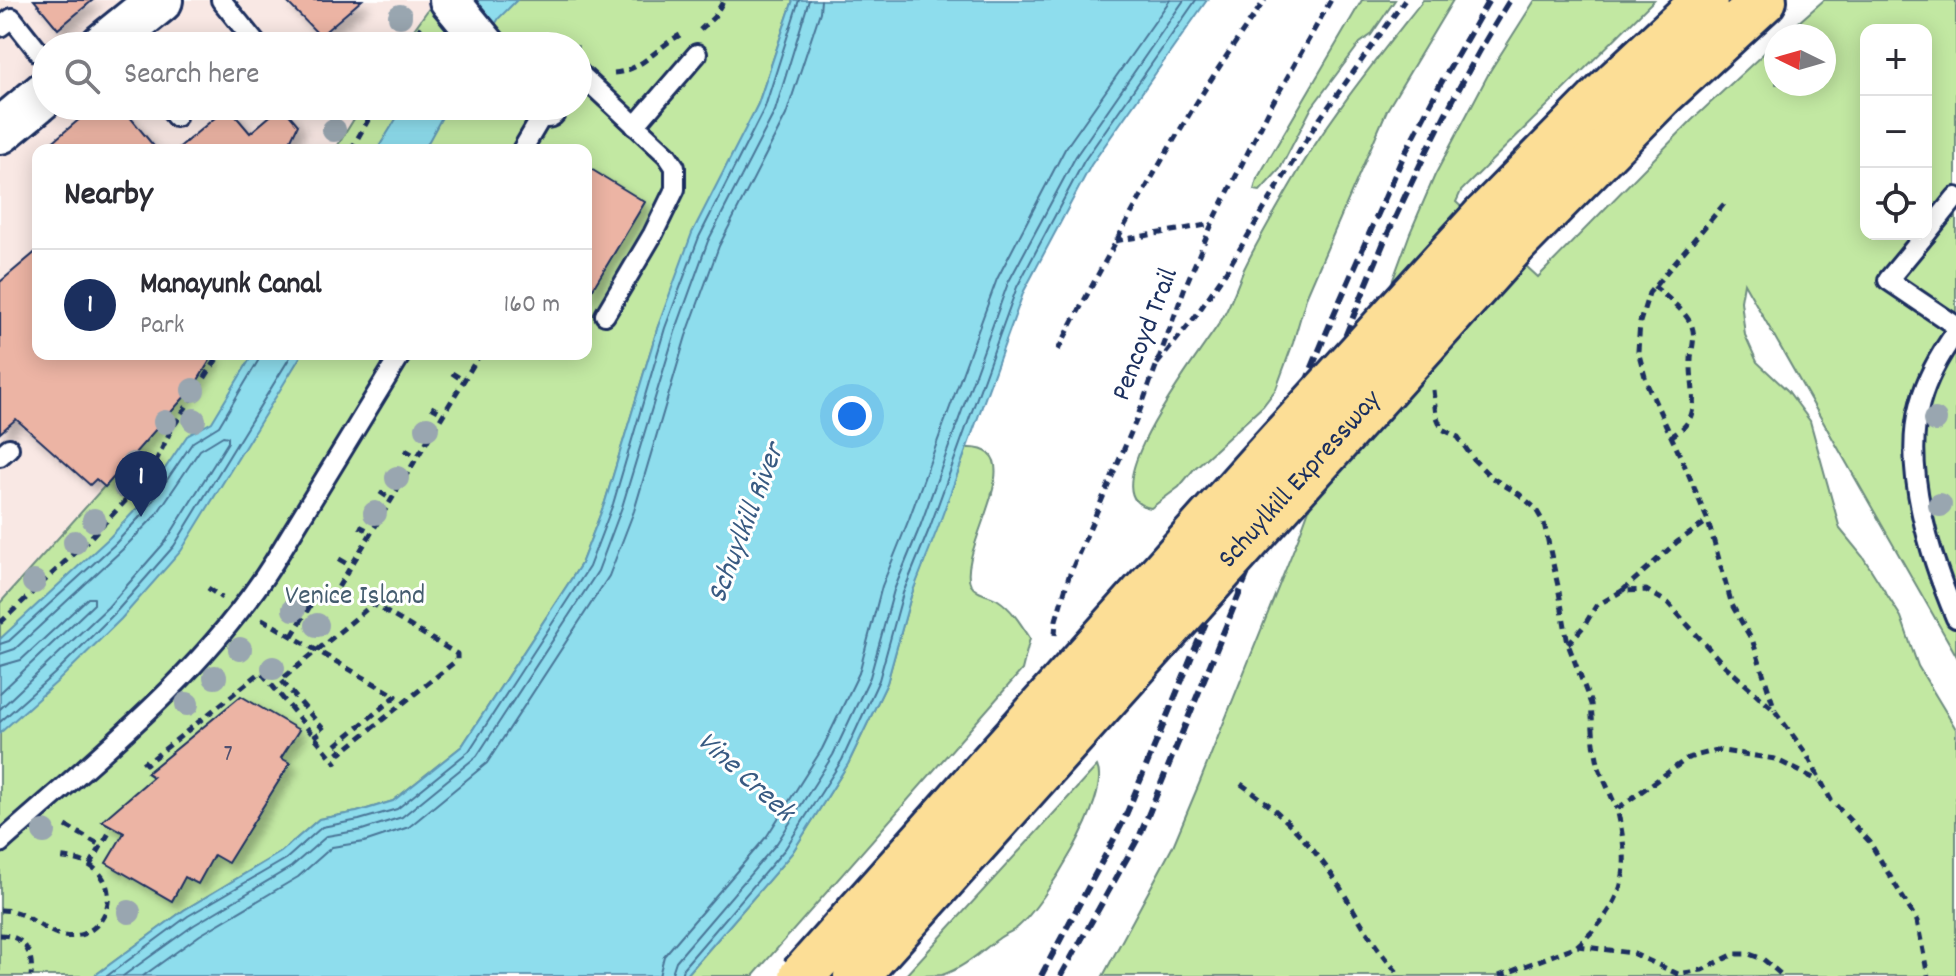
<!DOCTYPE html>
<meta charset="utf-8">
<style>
:root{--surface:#fff;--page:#f7f7f7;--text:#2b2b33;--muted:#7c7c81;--line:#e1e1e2;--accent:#1b2f5e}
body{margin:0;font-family:Dekko,sans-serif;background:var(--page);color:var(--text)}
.controls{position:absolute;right:24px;top:24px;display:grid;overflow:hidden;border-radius:16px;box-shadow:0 4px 20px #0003}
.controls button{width:72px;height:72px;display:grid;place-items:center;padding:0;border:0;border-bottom:2px solid var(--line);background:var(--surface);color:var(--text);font:40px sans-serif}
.compass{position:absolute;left:1764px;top:24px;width:72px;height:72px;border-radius:50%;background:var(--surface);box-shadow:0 4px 20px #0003;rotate:275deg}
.you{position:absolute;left:852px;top:416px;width:28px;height:28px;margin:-20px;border:6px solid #fff;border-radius:50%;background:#1a73e8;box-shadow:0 0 0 12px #1a73e833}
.badge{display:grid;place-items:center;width:52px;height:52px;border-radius:50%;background:var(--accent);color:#fff;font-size:26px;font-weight:700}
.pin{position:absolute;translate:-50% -66px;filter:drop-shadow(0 2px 4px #0008)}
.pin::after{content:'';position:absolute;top:42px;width:28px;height:24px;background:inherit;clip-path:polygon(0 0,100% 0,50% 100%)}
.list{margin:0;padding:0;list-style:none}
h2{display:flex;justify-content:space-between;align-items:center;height:104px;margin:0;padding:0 32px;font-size:34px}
h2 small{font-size:26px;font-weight:400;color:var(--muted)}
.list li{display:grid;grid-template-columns:52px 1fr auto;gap:24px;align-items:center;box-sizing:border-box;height:112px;padding:0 32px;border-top:2px solid var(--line)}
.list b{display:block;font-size:30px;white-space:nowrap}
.list p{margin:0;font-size:26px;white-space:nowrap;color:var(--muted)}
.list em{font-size:26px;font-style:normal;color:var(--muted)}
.icon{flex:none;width:44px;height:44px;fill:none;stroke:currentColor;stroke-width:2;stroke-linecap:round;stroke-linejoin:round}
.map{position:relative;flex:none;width:1956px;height:976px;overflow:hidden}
.search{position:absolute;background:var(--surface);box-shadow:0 4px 20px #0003;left:32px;top:32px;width:560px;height:88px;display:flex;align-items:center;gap:20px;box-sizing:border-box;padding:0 28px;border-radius:44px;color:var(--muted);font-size:30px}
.panel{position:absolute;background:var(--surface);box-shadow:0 4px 20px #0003;left:32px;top:144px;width:560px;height:216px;border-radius:16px}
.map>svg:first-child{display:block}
.built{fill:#f9e8e4}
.green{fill:#c2e8a2;stroke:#6e8c80;stroke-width:2;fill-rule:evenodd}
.water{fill:#8edded;stroke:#6097b4;stroke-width:2}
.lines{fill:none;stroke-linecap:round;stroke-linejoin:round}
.shore{stroke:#497597;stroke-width:2}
.building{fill:#ecb4a4;stroke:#1b2f5e;stroke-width:2;filter:url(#shadow)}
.lane-casing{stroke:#1b2f5e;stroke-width:24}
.street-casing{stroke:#1b2f5e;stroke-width:44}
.secondary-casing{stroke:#1b2f5e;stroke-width:50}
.highway-casing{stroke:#1b2f5e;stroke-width:50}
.path{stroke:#1b2f5e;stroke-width:5;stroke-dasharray:8 6;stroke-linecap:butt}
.lane{stroke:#fff;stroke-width:18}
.street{stroke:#fff;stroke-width:38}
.secondary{stroke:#fff;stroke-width:44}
.highway{stroke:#fcde96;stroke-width:44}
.rail{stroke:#1b2f5e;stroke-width:6;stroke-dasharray:12 6;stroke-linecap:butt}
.highway-bridge-casing{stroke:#1b2f5e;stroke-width:50;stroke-linecap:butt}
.highway-bridge{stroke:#fcde96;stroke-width:44}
.tree{fill:#99a6b0}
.labels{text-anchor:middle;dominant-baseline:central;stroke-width:6;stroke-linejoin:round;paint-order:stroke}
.number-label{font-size:24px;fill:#4f5070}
.street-label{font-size:28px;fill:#1b2f5e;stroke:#fff}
.park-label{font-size:28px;fill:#455d6f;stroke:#fff}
.water-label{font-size:30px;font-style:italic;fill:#385a82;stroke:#fff}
</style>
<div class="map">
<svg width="1956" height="976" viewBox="0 0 1956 976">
<defs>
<filter id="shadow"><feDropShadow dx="7" dy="7" stdDeviation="4" flood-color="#0004"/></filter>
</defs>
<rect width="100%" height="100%" fill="#fff"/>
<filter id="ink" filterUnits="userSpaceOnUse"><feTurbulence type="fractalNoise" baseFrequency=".0125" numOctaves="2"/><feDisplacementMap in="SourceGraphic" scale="16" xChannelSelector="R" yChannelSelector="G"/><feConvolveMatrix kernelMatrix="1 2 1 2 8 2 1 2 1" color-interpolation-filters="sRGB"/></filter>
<g filter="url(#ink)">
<!-- built -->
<polygon class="built" points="0,0 435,0 402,46 46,46 46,106 362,106 335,150 38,150 38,354 213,354 195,385 0,603"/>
<!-- green -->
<g class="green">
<polygon points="435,0 793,0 758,104 658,326 605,502 581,564 462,746 393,801 357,812 319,819 281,852 184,910 94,976 0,976 0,603 195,385 213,354 586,354 586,150 335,150 362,106 578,106 578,46 402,46"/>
<polygon points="1362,0 1395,0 1371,35 1360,43 1312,107 1280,169 1260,191 1254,190 1257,179"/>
<path d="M1423 0H1453L1387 110 1307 295 1293 343 1276 389 1263 406 1194 469 1179 487 1151 508C1084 498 1207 345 1222 319 1231 304 1237 286 1244 269 1257 242 1273 215 1288 189 1326 121 1376 60 1423 0Z"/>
<path d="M1535 0H1654L1461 191 1456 202 1538 277 1692 120 1776 42V84H1824V36H1783L1824 0H1956V655L1744 283 1741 301 1745 335 1757 362 1788 391 1810 421 1840 529 1863 557 1901 617 1918 666 1956 729V976H1103L1173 846 1199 784 1299 536 1410 233 1435 175 1490 71ZM1866 30H1926V234H1866Z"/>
<path d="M967 448C1037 445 954 554 971 585 976 594 990 595 998 600 1012 609 1021 624 1030 638L1022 670 753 976H686L792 853 848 764 887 683 911 596Z"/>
<path d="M1097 766C1112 797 1043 905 1019 926 1013 932 1004 934 998 939 980 952 964 968 942 975 932 976 916 976 905 976Z"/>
</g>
<!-- water -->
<g class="water">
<polygon points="463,0 517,0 499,18 482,46 439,46"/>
<polygon points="793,0 1207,0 1091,165 1024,291 937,530 911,596 887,683 848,764 792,853 686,976 94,976 184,910 281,852 319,819 357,812 393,801 462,746 581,564 605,502 658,326 692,233 758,104"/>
<polygon points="404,106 448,106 424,150 377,150"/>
<polygon points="253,354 302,354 181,551 121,619 59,680 0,733 0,639 109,538 141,504 187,436 212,422"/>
</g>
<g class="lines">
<!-- shore -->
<g class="shore">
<polyline points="0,644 9,641 115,544 147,509 193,442 219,426 258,361 259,354"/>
<polyline points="0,654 15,649 122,550 156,515 200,450 223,436 228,437 228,442 166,541 108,607 0,709"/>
<polyline points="0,666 21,660 88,598 94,598 94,604 0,693"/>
<polyline points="0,722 54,674 115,613 174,546 292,354"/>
<polyline points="107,976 188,916 286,859 322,827 359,820 397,809 469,751 589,567 613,504 665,328 699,237 765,107 799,0"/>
<polyline points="123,976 194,925 291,867 327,836 362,830 402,817 477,756 598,571 622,507 675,332 708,241 775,111 809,0"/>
<polyline points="143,976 200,935 298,877 332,847 364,842 409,827 487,763 609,576 634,511 686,336 719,246 786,115 820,12 821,0"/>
<polyline points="659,976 664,956 767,836 822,749 859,673 882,586 909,519 997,279 1065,149 1170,0"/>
<polyline points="671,976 676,961 777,843 833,755 870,677 894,590 921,524 1008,283 1076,156 1184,0"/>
<polyline points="681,976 683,968 785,849 842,760 879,680 903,593 930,527 1017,287 1084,161 1196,0"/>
</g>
</g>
<!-- building -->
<g class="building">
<polygon points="34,0 93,0 58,29"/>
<polygon points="285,0 362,0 320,36"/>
<polygon points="95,106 121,106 157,150 43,150"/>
<polygon points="282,106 298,125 286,150 176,150 228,107 250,133"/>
<polygon points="586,166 645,202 586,300"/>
<polygon points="38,250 38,354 214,354 195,385 105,487 96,479 90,485 16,419 0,433 0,282"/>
<polygon points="241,696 299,730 281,758 290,763 228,863 214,855 198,884 185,877 172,901 106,863 124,833 102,821 153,777 147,773"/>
</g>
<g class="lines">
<!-- lane casing -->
<g class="lane-casing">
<g id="lane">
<polyline points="221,0 258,46"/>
<polyline points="0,27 12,18 46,61"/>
<polyline points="578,72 667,155 675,167 675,189 653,234 605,315"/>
<polyline points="167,106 176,117"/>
<polyline points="635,126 697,54"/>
<polyline points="522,150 548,106"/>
<polyline points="1926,234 1888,280 1956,326"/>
<polyline points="1926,234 1956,197"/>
<path d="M1956 332C1941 353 1927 377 1920 403 1902 468 1930 557 1956 618"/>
<polyline points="0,456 9,448"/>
<path d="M0 843C98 756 203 674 274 562L401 354"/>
</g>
</g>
<!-- street casing -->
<g class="street-casing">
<g id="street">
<polyline points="449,0 487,46"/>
<polyline points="543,106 547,108"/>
</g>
</g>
<!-- secondary casing -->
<g class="secondary-casing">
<g id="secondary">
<polyline points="103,46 160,0"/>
<polyline points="0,131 46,93"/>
</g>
</g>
<!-- highway casing -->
<g class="highway-casing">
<g id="highway">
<polyline points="1484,217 1618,81 1705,0"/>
<polyline points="1514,244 1663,93 1764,0"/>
</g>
</g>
<!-- path -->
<g class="path">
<polyline points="700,30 714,17 724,0"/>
<polyline points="410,46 423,23"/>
<path d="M614 73C641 71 656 48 680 35"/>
<polyline points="351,150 376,106"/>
<polyline points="1724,204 1649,293 1640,322 1638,351 1647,384 1688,473 1708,521 1732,605 1753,642 1775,710"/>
<polyline points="1115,241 1212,224"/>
<path d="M1654 286C1666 297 1682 308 1690 322 1698 337 1690 349 1691 365 1691 394 1704 419 1670 437"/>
<path d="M1058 350C1121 230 1186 110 1265 0"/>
<polyline points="1157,364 1195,317 1227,270 1316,124 1405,0"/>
<polyline points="452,373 464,381"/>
<polyline points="1433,390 1436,415 1442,429 1458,437 1474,460 1492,478 1519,494 1535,508 1544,523 1558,586 1568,644 1591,704 1594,743 1599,768 1617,809"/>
<polyline points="431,407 444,414"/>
<polyline points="405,450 417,457"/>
<polyline points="380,492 391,499"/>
<polyline points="359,526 371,532"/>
<polyline points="339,559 351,566"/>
<polyline points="208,588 222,598"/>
<polyline points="1622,591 1677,542 1708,521"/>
<polyline points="319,592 331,599 480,354"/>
<path d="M262 619 396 696 335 746 341 753 457 660V654L373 604 332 638C315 652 298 666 281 680L324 730 314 737"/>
<polyline points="0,623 90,538 133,493 154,465 170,432 220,354"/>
<polyline points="1055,635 1056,620 1069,576 1136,421 1185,287 1212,224 1271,106 1331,0"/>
<polyline points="292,636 316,596"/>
<polyline points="1568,644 1584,626 1596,606 1622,591 1646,590 1668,603 1722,663 1775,711 1807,755 1831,800 1869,841 1917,921 1928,976"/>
<polyline points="143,760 146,764 261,672 337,764"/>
<path d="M1241 784C1280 811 1304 836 1332 875 1355 909 1371 946 1401 976"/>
<polyline points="66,826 102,846"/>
<polyline points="90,865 109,833"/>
<path d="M0 910C31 909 48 941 76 936 111 929 121 883 89 865 80 859 69 859 58 857"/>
<path d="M0 935C24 935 34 953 31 976"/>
<path d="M1577 946C1626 903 1632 871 1617 809L1688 758 1717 750 1775 759 1819 781"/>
<polyline points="1499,976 1577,946 1632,953 1678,974 1702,970 1734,954 1749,954 1763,959 1783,976"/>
</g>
<!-- lane -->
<use href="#lane" class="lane"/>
<!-- street -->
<use href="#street" class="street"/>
<!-- secondary -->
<use href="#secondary" class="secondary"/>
<!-- highway -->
<use href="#highway" class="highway"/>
<!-- rail -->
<g class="rail">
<polyline points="1041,976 1123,822 1335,312 1402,159 1441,83 1489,0"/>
<path d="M1061 976 1140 835 1384 242C1422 158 1462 77 1510 0"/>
</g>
<!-- highway-bridge casing -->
<g class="highway-bridge-casing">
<g id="highway-bridge">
<polyline points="802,976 1259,464 1484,217"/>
<path id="s1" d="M856 976 1514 244"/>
</g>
</g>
<!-- highway-bridge -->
<use href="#highway-bridge" class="highway-bridge"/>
</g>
<!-- trees -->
<g class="tree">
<circle cx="400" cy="16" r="12"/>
<circle cx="334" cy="130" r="12"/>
<circle cx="193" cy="390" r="12"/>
<circle cx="194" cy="420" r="12"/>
<circle cx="1935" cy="420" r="12"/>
<circle cx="165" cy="422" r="12"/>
<circle cx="427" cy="428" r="12"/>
<circle cx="133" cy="464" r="12"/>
<circle cx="397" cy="478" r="12"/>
<circle cx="125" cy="487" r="12"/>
<circle cx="1940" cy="505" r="12"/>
<circle cx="375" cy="513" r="12"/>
<circle cx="94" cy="520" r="12"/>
<circle cx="75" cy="542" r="12"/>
<circle cx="34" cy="582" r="12"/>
<circle cx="294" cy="609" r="12"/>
<circle cx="317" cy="625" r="12"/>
<circle cx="240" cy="649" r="12"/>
<circle cx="273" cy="668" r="12"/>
<circle cx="215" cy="677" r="12"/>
<circle cx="187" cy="704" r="12"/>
<circle cx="44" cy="832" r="12"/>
<circle cx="129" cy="912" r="12"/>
</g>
</g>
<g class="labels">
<!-- number labels -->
<g class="number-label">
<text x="228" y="755">7</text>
</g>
<!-- street labels -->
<g class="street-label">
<text transform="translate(1147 335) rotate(-69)">Pencoyd Trail</text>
<text stroke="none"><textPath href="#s1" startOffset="666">Schuylkill Expressway</textPath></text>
</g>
<!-- park labels -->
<g class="park-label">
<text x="355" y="598">Venice Island</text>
</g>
<!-- water labels -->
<g class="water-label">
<text transform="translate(748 524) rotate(-69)">Schuylkill River</text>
<text transform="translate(744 778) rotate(42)">Vine Creek</text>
</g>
</g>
</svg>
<div class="controls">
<button>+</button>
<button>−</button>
<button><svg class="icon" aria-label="locate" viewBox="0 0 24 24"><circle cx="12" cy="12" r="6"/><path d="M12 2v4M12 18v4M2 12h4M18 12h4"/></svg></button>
</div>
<svg class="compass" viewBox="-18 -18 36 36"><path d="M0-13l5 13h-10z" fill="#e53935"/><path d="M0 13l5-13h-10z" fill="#7c7c81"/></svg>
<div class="you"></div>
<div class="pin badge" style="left:141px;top:517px">1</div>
<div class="search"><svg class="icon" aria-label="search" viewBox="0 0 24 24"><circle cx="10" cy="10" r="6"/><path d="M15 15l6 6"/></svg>Search here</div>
<section class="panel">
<h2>Nearby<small></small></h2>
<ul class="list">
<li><span class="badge">1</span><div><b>Manayunk Canal</b><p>Park</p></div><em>160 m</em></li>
</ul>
</section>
</div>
